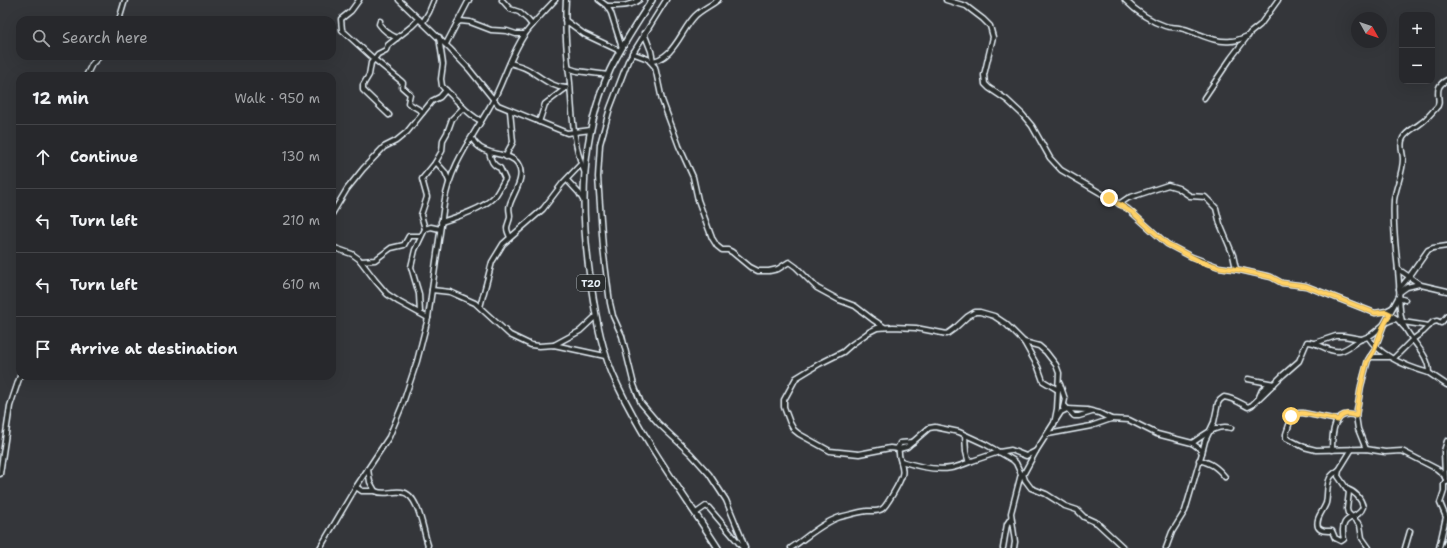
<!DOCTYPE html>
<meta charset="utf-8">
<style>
:root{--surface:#27282c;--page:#2f3034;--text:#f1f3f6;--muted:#a4a6a9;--line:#434448}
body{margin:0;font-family:"Shantell Sans",sans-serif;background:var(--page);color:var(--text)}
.controls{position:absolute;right:12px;top:12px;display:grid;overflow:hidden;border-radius:8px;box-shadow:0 4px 16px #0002}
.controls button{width:36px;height:36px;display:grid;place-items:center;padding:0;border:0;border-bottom:1px solid var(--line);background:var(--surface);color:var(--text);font:20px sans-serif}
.compass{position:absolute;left:1351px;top:12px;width:36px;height:36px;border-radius:50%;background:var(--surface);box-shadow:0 4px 16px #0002;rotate:130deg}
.stop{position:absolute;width:12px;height:12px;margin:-9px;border:3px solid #ffd166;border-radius:50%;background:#fff}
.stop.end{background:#ffd166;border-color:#fff;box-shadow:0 1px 4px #0008}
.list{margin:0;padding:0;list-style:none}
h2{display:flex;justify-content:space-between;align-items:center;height:52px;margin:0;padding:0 16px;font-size:17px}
h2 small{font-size:13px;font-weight:400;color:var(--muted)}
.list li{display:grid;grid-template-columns:26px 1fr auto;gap:12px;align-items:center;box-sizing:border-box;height:64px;padding:0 16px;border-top:1px solid var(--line)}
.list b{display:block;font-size:15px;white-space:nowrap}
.list em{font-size:13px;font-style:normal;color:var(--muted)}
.icon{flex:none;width:22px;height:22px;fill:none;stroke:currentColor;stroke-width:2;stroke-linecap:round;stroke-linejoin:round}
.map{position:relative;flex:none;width:1447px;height:548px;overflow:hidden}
.search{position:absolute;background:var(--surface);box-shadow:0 4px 16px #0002;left:16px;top:16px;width:320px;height:44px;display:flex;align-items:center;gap:10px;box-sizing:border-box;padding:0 14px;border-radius:12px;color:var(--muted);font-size:15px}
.panel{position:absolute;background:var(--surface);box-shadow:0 4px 16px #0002;left:16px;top:72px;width:320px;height:308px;border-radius:12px}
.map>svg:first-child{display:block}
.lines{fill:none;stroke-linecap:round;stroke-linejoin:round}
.minor-casing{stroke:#e8f1f8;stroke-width:7}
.major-casing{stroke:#e8f1f8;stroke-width:8}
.minor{stroke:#2a2d2e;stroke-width:4}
.major{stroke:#2a2d2e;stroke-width:5}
.route{stroke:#ffd166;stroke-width:5}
.labels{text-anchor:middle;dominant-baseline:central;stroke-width:3;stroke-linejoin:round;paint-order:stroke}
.shield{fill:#2a2d2e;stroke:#afb6bb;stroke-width:1}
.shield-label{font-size:10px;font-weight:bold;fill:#e8f1f8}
</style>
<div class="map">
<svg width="1447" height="548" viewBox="0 0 1447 548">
<rect width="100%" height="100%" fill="#34363a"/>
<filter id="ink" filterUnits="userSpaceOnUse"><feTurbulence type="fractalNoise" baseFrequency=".025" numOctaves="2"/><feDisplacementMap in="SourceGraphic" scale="8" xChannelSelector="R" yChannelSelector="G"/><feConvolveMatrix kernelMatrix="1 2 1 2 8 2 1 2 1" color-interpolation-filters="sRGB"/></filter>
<g filter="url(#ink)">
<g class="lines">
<!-- minor casing -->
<g class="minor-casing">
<g id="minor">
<polyline points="359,0 351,11 341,19 342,30 374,59 401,81 403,83 402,87 410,94 408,103 423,112"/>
<polyline points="399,0 450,49 469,69 498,105 562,131 567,133 591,130"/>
<polyline points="502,0 510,9 519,12 528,20 532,25"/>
<path d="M566 0C564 28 567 56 570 83 572 112 573 144 584 171"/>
<polyline points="599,0 607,6 611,13 622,48"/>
<polyline points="666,0 628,61 610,108 600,144 598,177 603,248 610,303 613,316 622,336 634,385 641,403 658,423 691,454 709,474 726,500 740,534 745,548"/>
<polyline points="946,0 966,6 983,19 990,26 993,37 984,75 985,84 989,88 1007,100 1022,114 1032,126 1050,158 1061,170 1128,209 1167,244 1192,257 1219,267 1240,270 1271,277 1282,283 1306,286 1375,313 1386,311 1392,308"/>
<path d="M1125 0C1136 11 1150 21 1165 26 1171 28 1178 27 1184 29 1199 33 1214 43 1231 41 1237 41 1242 38 1248 36"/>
<path d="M607 6C618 6 629 7 639 0"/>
<polyline points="119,20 125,0"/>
<polyline points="565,20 584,34 620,51"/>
<path d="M380 21 379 24C384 31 390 35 397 38"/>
<polyline points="423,22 429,12 434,0"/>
<polyline points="457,23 469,0"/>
<polyline points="644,33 651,51 653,61"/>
<path d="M439 37 443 64 441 79 442 86C445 90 450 93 454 98 463 107 469 115 481 121"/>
<polyline points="446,44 457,23 460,21 470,22 491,30 507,31 516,34 525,34"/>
<polyline points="632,53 648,59 655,67 662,100 679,146 693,177 698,200 712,238 717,246 722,250 728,250 732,252 750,267 758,271 769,271 778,269 789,262 796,267 817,288 839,300 855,306 872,319 884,327"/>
<path d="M650 61C673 61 681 30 695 16 701 10 710 6 718 0"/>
<path d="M510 63C517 65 526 67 532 72 543 79 552 87 566 88"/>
<polyline points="568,68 577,71 608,75"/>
<polyline points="86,76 92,64 100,56"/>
<path d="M1447 80C1430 88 1444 102 1436 108 1431 113 1427 119 1421 123 1415 128 1407 131 1403 138 1399 145 1403 152 1403 159 1403 173 1396 186 1394 200 1392 228 1397 254 1399 282 1400 295 1398 307 1402 321 1408 340 1429 352 1429 373L1447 385"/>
<polyline points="1204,98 1231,58 1250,33 1260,25 1278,0"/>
<polyline points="389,115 365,92 363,90 363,85 369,75 371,63 378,54 386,50 388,45 412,26 419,19"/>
<polyline points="539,122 545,104 566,88"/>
<path d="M472 138C482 159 510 150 518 164 526 177 514 192 510 204 508 209 510 212 510 216 510 221 507 224 507 228 507 231 509 235 510 237"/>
<polyline points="506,157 508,151 513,142 510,111"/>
<polyline points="435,163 442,151 443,140 447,133 452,119 463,108"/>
<polyline points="567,180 579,193 583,200"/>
<polyline points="1119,204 1128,198 1168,185 1178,188 1190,196 1205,197 1216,208 1220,224 1233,255 1236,269"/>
<polyline points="332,214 347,189 363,169 384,147 396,141 407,132 432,101 440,97 446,90"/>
<path d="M441 222C457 217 483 209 495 196 499 191 501 185 505 179L500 168C492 165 491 160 489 152"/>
<polyline points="425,229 421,215 427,197 422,179 436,162 445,172 449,181"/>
<polyline points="332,247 352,254 359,259 375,280 387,294 399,302 428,318"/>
<polyline points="361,261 375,260 391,248 404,245 409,236 421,236"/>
<polyline points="1398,269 1421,285 1447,291"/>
<polyline points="1399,289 1409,277 1428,250 1433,248 1447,246"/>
<polyline points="432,290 450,292 475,303 510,335 531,345 539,346 554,345 605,356"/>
<polyline points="1400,292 1407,287 1419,284"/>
<polyline points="1399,298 1405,300"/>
<polyline points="480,307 492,262 503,244 543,209 562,184 581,164"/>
<polyline points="420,313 419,294 411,267 415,250 425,229 431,227 440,229"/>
<polyline points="1388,313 1397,319 1403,322 1429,326"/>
<path d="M1368 337C1380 356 1408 367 1429 373"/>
<polyline points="1024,342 1038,367 1043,381 1058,390"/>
<polyline points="1315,343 1336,336 1344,336 1361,339"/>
<polyline points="554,345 580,331 596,316"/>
<polyline points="1370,357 1388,357"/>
<polyline points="1394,358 1412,340 1423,332 1433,322 1437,321 1441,323 1447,316"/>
<polyline points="1248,379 1274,384"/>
<polyline points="1060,384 1065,399 1063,408"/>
<polyline points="1259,397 1262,390 1269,384"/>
<polyline points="1064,405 1074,416 1079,416 1092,412"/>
<polyline points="1291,416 1299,413 1303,413 1338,420"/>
<polyline points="1289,425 1286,434 1286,438 1304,447 1316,450 1366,449 1385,452 1402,451 1437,469 1444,475 1447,482"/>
<polyline points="1048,434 1091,426 1111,419"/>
<polyline points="965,435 966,452 968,460 972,461 999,452 1011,450 1026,456 1036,451 1061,412 1067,409 1087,410 1099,413 1111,419 1129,420 1157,434 1192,443 1200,449 1202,453 1185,511 1172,532 1166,548"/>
<path d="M1192 443C1203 436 1217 423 1231 428"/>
<polyline points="897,449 900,443 913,442"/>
<polyline points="1352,449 1339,470 1338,476 1349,492 1347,509 1348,513 1360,525 1362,538 1369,548"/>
<polyline points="1366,449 1358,429 1356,416 1361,386 1368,360 1374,351 1384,324 1399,296"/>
<path d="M1332 450C1332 434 1333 408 1356 416"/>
<path d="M1202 453 1205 441 1214 422 1218 403 1220 400 1224 397C1233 398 1240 403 1248 407L1252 405 1283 375 1299 361 1307 342C1319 342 1328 353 1340 351 1349 349 1354 342 1362 339 1365 338 1368 337 1371 335 1379 330 1386 319 1397 319L1404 327"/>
<path d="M1199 460C1211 463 1217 467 1225 477"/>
<path d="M901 461C916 466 935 471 951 468 958 467 965 464 972 461"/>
<path d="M368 469 370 482 375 491C386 496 391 490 402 492 419 494 423 531 428 545L427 548"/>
<path d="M1339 470C1336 472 1332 474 1330 478 1326 486 1328 495 1326 503 1324 510 1315 518 1318 527 1321 532 1327 531 1332 531L1335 538 1341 541 1344 539C1338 512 1358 522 1363 507 1361 498 1355 492 1347 489"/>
<polyline points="0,474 10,406 20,376"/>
<polyline points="1023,474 1025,480 1031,488 1046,494 1065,506 1077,510 1084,517 1097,523 1124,548"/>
<polyline points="1023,475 1036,451"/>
<polyline points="1445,477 1444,451 1447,441"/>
<polyline points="356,487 362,491 375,491"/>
<polyline points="696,513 706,506 709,508 743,548"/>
<path d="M320 548 356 487 389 437 402 406 417 361 428 318 444 204C450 166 470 141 489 108 503 85 509 57 525 34 534 22 545 11 555 0"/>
<path d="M791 548C806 538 822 523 840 517 849 515 858 512 867 511 872 511 878 512 882 509 886 507 901 481 902 475 905 466 897 458 899 449"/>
<polyline points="1003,548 1007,524 1011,518"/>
<polyline points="1014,548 1015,542 1011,513 1021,474 1016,463 1013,460 985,444 959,432 935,427 929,428 907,447 899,449 890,448 859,454 830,451 799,434 794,430 790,423 784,407 784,400 796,378 819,364 843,352 851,345 869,332 877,328 893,327 916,328 947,334 954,329 967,317 975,312 980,312 994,316 1006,324 1024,342 1039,346 1046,352 1056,365 1059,373 1057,409 1054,424"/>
<polyline points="1405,548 1410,531"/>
<polyline points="1439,548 1446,517 1440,503 1444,491 1444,484 1446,481"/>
<polyline points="1444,548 1447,542"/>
</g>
</g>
<!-- major casing -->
<g class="major-casing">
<path id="major" d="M652 0C637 23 622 45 610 70 579 139 580 211 591 284 596 319 602 354 618 386 645 443 684 495 718 548"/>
</g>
<!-- minor -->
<use href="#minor" class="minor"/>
<!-- major -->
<use href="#major" class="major"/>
</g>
</g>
<g class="lines" filter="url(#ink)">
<!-- route -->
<path class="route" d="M1109 198 1133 213 1167 244 1201 262 1219 267 1240 270 1271 277 1282 283 1306 286 1375 313 1386 312 1390 314 1382 329 1374 351 1367 362 1361 386 1356 416C1348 413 1343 413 1338 420L1302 413 1291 416"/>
</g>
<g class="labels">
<!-- shield labels -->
<rect class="shield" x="577" y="275" width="28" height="16" rx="3"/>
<g class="shield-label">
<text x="591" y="283">T20</text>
</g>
</g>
</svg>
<div class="controls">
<button>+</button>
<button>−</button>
</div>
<svg class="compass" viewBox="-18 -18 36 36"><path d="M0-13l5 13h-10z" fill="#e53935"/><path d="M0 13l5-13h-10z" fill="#a4a6a9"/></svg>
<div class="stop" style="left:1291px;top:416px"></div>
<div class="stop end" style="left:1109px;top:198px"></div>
<div class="search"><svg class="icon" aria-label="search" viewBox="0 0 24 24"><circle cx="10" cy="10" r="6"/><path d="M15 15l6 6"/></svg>Search here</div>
<section class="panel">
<h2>12 min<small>Walk · 950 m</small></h2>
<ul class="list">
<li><svg class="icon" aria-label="ahead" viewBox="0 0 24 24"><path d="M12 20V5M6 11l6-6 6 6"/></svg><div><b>Continue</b></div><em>130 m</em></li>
<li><svg class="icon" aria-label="left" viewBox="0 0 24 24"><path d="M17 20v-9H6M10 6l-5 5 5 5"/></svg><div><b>Turn left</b></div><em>210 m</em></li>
<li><svg class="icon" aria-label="left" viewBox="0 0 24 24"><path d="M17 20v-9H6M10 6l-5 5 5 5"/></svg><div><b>Turn left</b></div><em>610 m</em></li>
<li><svg class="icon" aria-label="arrive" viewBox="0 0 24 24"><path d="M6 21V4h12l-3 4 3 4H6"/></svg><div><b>Arrive at destination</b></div></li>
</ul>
</section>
</div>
